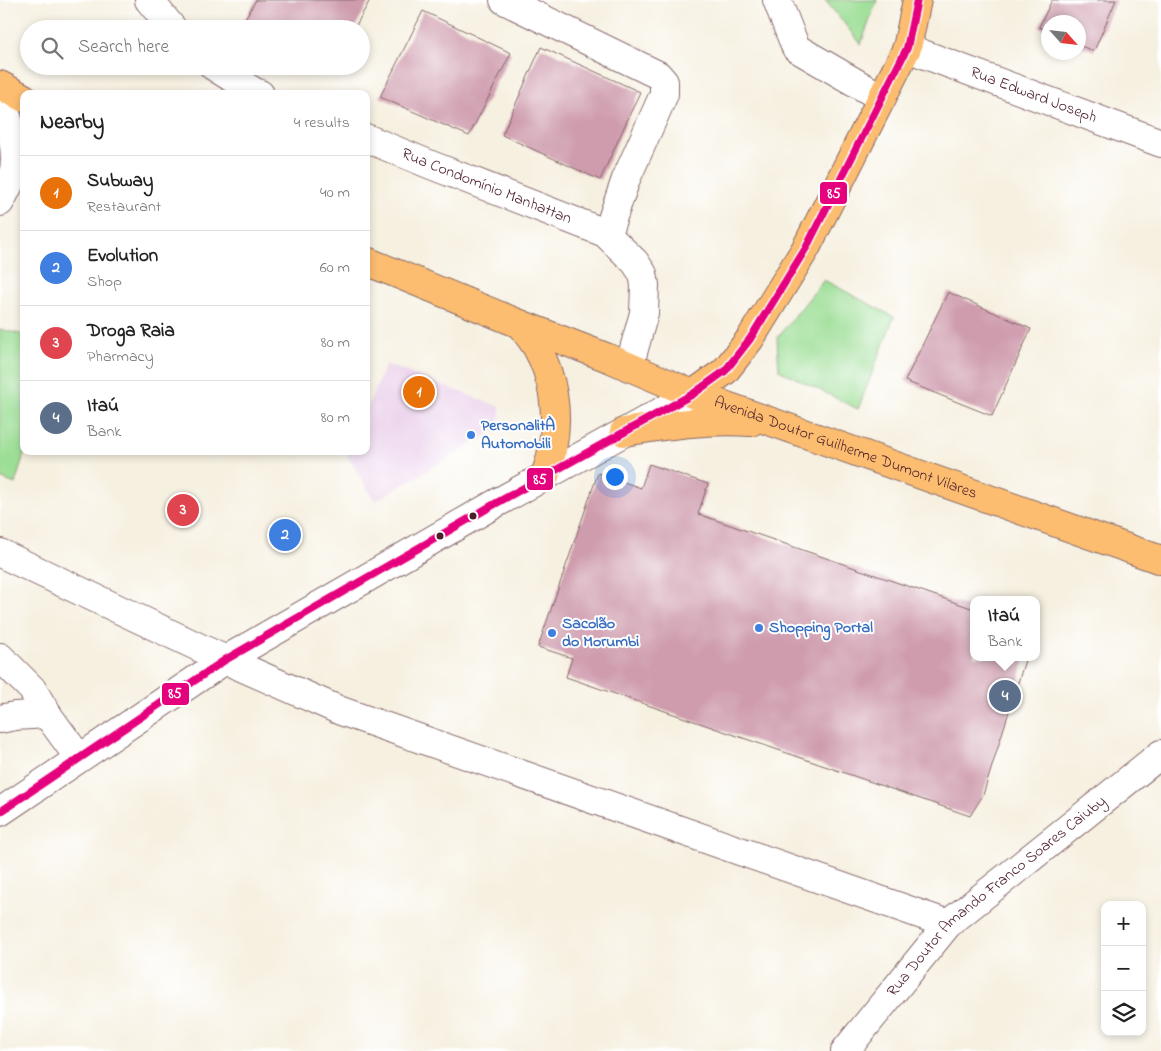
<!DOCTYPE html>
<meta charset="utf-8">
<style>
:root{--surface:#fff;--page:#f2f2f2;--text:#222;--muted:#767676;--line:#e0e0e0;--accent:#db2777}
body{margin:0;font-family:"Indie Flower",sans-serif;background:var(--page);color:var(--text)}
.controls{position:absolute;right:15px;bottom:15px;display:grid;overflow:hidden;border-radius:10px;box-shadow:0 2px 8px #0003}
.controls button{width:45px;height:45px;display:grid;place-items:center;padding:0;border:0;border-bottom:1px solid var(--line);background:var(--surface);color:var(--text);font:25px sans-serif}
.compass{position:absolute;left:1041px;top:15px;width:45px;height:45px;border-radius:50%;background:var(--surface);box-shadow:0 2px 8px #0003;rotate:117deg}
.you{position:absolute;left:614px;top:476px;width:18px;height:18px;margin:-12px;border:4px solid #fff;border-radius:50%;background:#1a73e8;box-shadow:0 0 0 8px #1a73e833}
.badge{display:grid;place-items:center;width:32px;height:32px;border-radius:50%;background:var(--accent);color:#fff;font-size:16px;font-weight:700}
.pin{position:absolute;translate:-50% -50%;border:2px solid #fff;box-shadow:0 1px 5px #0006}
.popup{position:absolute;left:970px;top:596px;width:70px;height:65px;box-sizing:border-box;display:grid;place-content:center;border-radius:10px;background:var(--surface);filter:drop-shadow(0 1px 4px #0005);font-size:16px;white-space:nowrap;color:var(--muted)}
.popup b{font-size:19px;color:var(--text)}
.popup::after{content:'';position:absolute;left:50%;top:100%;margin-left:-10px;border:10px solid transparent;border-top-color:var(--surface)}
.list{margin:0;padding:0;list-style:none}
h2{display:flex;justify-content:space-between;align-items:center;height:65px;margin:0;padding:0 20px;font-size:21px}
h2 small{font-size:16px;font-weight:400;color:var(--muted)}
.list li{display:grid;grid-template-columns:32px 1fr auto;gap:15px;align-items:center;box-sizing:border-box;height:75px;padding:0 20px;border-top:1px solid var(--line)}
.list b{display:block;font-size:19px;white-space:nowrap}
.list p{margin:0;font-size:16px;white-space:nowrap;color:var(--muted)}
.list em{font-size:16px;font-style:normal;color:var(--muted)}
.icon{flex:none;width:28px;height:28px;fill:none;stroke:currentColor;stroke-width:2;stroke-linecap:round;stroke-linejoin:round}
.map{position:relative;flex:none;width:1161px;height:1051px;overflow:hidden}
.search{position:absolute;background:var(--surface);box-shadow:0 2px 8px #0003;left:20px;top:20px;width:350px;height:55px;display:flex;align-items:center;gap:12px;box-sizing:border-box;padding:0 18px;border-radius:28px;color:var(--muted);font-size:19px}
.panel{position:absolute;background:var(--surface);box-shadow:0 2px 8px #0003;left:20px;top:90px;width:350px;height:365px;border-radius:10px}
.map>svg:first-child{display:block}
.built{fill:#ebd1eb}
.green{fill:#9cde95;stroke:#737e60}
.building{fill:#cf9cae}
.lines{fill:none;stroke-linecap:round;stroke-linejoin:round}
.minor-casing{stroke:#86686a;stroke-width:30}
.major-casing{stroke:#86686a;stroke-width:30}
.minor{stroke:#fff;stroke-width:28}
.major{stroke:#fcbd6f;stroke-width:28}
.bus-1-casing{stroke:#fff;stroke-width:11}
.bus-1{stroke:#e5007d;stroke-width:8}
.shop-dot{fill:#3f7fe0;stroke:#fff;stroke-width:2}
.bus-dot{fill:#4a1f2b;stroke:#fff;stroke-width:2}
.labels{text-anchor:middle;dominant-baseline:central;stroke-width:4;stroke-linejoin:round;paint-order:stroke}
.street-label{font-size:16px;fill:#4a1f2b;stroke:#fff}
.shop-label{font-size:16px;font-weight:bold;fill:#366cbe;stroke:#fff;text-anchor:start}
.line-badge{stroke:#fff;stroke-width:2}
.badge-label{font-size:14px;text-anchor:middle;font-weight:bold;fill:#fff}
</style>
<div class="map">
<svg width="1161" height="1051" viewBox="0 0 1161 1051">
<rect width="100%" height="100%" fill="#fff"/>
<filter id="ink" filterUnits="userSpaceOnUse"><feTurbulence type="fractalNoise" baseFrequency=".02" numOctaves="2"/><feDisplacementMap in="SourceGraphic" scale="10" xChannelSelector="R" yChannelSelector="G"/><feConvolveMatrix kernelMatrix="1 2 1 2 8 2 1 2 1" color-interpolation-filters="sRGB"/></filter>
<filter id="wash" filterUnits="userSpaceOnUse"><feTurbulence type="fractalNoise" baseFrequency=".0096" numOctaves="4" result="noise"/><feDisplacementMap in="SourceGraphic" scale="20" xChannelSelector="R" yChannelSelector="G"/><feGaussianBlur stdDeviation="1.12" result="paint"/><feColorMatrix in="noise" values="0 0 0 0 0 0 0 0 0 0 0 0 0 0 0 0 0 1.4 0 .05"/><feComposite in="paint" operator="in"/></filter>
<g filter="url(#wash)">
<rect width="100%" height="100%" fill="#f6f0e0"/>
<!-- built -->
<polygon class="built" points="386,364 500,407 499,428 375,501 347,455 349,451 366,451 366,410"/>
<!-- green -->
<g class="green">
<polygon points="825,0 877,0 861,44"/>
<polygon points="824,280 894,317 858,409 779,370 777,338"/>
<polygon points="0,329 24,335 24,451 25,451 15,484 0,478"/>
</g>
<g id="blocks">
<!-- building -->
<g class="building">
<polygon points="256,0 370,0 354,29 248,29 241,25"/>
<polygon points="1052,0 1116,0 1094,51 1078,45 1078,22 1048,22 1048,31 1039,27"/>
<polygon points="423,11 511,53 469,136 380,97"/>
<polygon points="541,47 640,92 600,180 502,135"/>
<polygon points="948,292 1031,329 992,416 905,381"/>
<polygon points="649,464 708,484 698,514 974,609 974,657 1026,657 983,795 970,816 566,677 572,658 538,647 598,473 641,488"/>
</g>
</g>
</g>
<g filter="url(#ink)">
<use href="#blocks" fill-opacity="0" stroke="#86686a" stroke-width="1"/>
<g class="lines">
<!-- minor casing -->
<g class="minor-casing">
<g id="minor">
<polyline points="149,0 173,29"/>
<polyline points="504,0 658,75 664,82 664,94 626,179 607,234"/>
<polyline points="777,0 796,48 882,98"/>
<path id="s1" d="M907 48 1161 143"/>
<polyline points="213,66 253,91 260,94"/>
<path d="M0 101C10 119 20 157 12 177 9 186 4 194 0 202"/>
<path id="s2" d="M366 138 431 165 605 233 635 262 643 274 645 285 644 313 629 367"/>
<polyline points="0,553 230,662 341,711 948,924"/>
<polyline points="0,657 32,689 47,714 79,758"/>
<polyline points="0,719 15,716 47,714"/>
<polyline points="0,812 225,660 493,505 693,394"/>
<path id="s3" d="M845 1051 948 924 1161 754"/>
</g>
</g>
<!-- major casing -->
<g class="major-casing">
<g id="major">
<polyline points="0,85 24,98"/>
<path id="s4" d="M366 261 520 324 611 359 693 394 1161 560"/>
<path d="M520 324C525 331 531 338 536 346 554 377 559 415 552 450 551 459 548 467 545 476"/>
<polyline points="693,394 725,371 750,339 806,248 907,48 917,0"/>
<path d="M624 432C666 425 708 419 751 422"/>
</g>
</g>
<!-- minor -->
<use href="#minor" class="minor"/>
<!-- major -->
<use href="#major" class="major"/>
<!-- bus-1 casing -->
<g class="bus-1-casing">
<polyline id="bus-1" points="0,812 225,660 493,505 693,394 725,371 750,339 806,248 907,48 917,0"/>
</g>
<!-- bus-1 -->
<use href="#bus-1" class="bus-1"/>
</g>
</g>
<!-- markers -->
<g class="shop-dot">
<circle cx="471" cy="435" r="5"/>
<circle cx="759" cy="628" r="5"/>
<circle cx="552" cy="633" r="5"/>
</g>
<g class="bus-dot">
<circle cx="473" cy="516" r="4.5"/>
<circle cx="440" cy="536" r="4.5"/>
</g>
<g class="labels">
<!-- street labels -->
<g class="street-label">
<text stroke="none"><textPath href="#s1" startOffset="135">Rua Edward Joseph</textPath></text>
<text stroke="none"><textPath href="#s2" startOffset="130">Rua Condomínio Manhattan</textPath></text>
<text stroke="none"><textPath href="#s4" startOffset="515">Avenida Doutor Guilherme Dumont Vilares</textPath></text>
<text stroke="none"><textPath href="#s3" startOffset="218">Rua Doutor Amando Franco Soares Caiuby</textPath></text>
</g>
<!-- shop labels -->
<g class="shop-label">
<text x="481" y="426">PersonalitÀ<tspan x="481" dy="18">Automobili</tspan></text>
<text x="562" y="624">Sacolão<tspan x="562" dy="18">do Morumbi</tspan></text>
<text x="769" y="628">Shopping Portal</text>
</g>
</g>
<g class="line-badge">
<rect x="819" y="181" width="29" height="24" rx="5" fill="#e5007d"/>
<rect x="526" y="467" width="28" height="24" rx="5" fill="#e5007d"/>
<rect x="161" y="682" width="29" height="24" rx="5" fill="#e5007d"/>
</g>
<g class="badge-label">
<text x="834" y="198">85</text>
<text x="540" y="484">85</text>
<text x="175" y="698">85</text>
</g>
</svg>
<div class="controls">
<button>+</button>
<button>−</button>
<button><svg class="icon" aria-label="layers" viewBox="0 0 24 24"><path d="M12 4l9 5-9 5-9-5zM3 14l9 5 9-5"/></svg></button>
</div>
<svg class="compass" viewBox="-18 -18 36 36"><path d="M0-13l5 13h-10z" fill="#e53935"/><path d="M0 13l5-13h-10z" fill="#767676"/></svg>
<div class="you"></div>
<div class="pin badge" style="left:419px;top:392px;background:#e8710a">1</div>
<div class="pin badge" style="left:285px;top:535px;background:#3f7fe0">2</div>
<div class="pin badge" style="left:183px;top:510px;background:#e0444e">3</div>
<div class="pin badge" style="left:1005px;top:696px;background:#5c6f8a">4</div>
<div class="popup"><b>Itaú</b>Bank</div>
<div class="search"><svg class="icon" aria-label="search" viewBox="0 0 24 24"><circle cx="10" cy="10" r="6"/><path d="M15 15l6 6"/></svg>Search here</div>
<section class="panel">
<h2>Nearby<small>4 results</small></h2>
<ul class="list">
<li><span class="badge" style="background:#e8710a">1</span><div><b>Subway</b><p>Restaurant</p></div><em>40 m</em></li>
<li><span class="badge" style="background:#3f7fe0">2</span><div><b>Evolution</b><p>Shop</p></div><em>60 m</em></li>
<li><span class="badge" style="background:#e0444e">3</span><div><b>Droga Raia</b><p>Pharmacy</p></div><em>80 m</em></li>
<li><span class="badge" style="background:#5c6f8a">4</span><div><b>Itaú</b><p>Bank</p></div><em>80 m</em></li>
</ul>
</section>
</div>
